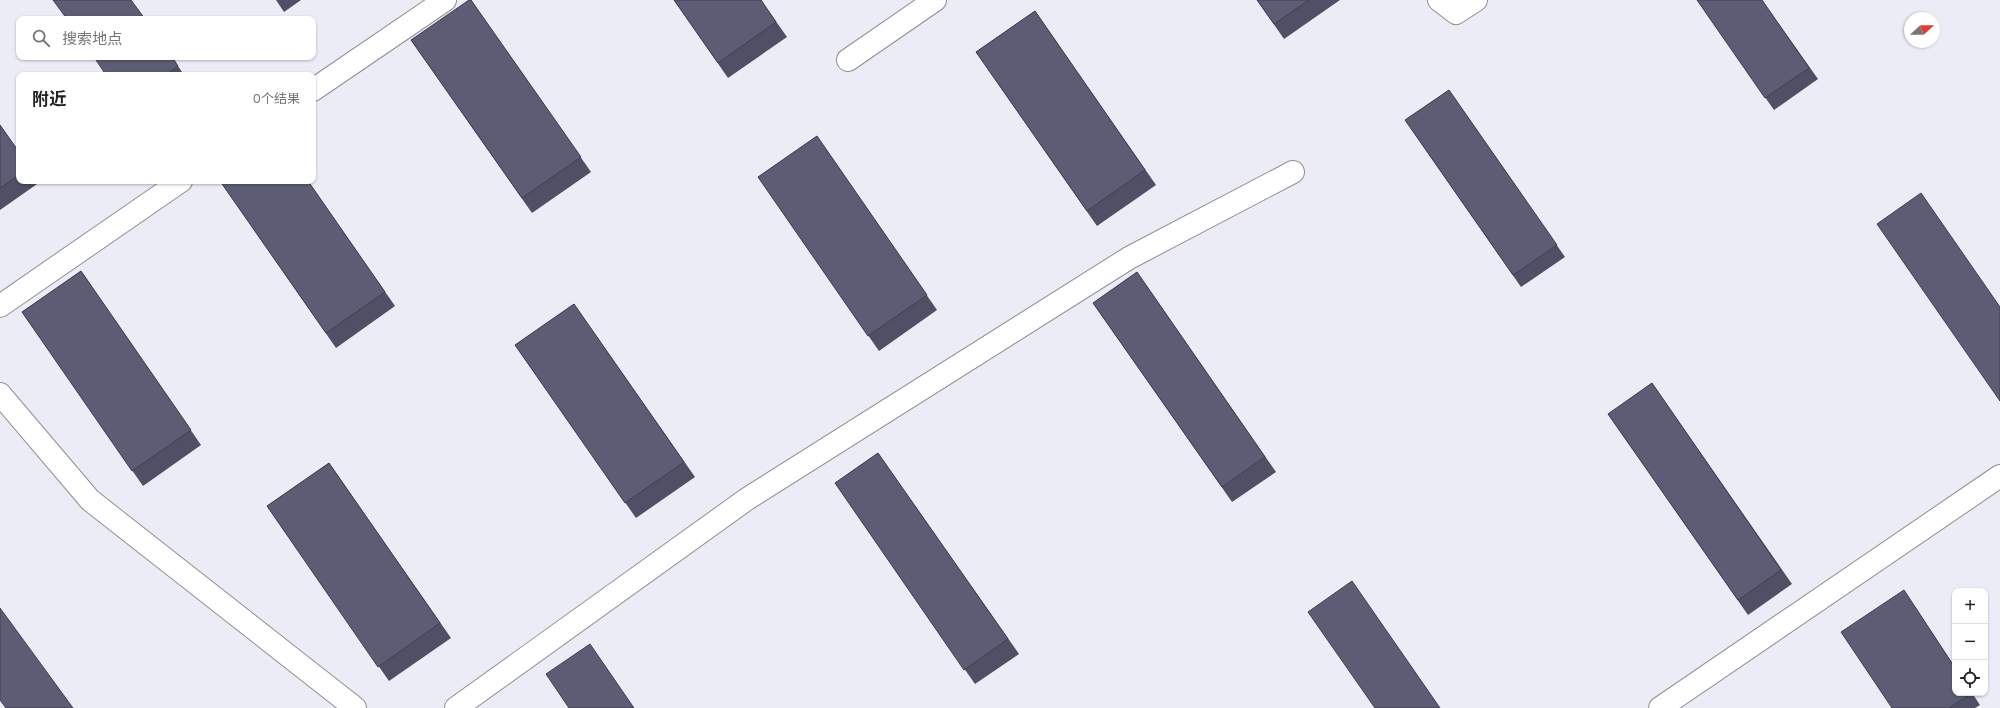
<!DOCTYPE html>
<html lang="zh">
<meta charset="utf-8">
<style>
:root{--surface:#fff;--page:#f2f2f2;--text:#202124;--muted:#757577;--line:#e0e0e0}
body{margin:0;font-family:Poppins,"Noto Sans SC",sans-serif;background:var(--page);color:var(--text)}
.controls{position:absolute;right:12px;bottom:12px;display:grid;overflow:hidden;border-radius:8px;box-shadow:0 1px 3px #0004}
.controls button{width:36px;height:36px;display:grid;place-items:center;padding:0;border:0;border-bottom:1px solid var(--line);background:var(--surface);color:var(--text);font:20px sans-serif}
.compass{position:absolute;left:1904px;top:12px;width:36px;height:36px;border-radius:50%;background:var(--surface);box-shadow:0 1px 3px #0004;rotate:69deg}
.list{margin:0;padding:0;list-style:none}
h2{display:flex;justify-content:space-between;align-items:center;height:52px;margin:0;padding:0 16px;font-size:17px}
h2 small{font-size:13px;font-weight:400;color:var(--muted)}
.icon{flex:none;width:22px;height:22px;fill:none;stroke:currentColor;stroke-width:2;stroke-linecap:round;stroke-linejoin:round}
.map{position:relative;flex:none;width:2000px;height:708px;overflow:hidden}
.search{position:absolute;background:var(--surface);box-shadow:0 1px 3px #0004;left:16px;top:16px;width:300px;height:44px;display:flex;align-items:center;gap:10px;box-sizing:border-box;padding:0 14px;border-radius:8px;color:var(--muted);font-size:15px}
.panel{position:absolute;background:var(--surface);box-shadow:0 1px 3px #0004;left:16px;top:72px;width:300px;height:112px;border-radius:8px}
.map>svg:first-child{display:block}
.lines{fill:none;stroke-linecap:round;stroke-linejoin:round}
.minor-casing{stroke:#8f8f98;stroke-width:24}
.minor{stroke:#fff;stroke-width:22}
.wall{fill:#4f4f65}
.building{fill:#5c5c75;stroke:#404052}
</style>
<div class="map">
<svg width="2000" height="708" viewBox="0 0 2000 708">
<rect width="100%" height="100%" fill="#ebecf5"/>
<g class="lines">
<!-- minor casing -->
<g class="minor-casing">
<g id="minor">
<polyline points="1439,0 1456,13 1476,0"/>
<polyline points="848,60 935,0"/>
<polyline points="313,90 445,0"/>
<polyline points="0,306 181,181"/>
<polyline points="0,394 90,500 355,708"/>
<polyline points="456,708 747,499 1129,258 1293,172"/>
<polyline points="1660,708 2000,476"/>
</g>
</g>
<!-- minor -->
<use href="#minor" class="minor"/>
</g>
<!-- wall -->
<g class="wall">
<polygon points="276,0 301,0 284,12"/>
<polygon points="471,0 591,172 532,213 411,40"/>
<polygon points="674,0 761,0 787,37 728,78"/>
<polygon points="1257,0 1340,0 1284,39"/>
<polygon points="1697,0 1762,0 1818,79 1774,110"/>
<polygon points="1035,11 1156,185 1097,226 976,52"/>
<polygon points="172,57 184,75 106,75"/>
<polygon points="1449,90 1565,257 1521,287 1405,120"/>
<polygon points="0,125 19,152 19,181 40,181 40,182 0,210"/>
<polygon points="817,136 937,310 879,351 758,177"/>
<polygon points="220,181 308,181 395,306 336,348"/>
<polygon points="81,271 201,445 143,486 22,312"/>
<polygon points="1137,272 1276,472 1232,502 1093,303"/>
<polygon points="574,304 695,477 636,518 515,345"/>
<polygon points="1652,383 1792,584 1748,615 1608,414"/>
<polygon points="878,453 1019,654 975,684 835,483"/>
<polygon points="329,463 451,638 389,681 267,506"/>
<polygon points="1904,590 1980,705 1975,708 1892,708"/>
</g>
<!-- building -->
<g class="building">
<polygon points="53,0 131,0 145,19 67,19"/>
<polygon points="469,0 471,0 581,157 522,198 411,40"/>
<polygon points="674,0 761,0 776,22 718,63"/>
<polygon points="1257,0 1309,0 1274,24"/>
<polygon points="1697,0 1762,0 1809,68 1765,98"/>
<polygon points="1035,11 1145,170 1087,211 976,52"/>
<polygon points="94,57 172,57 178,66 166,75 106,75"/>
<polygon points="1449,90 1557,245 1513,275 1405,120"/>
<polygon points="0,125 19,152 19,175 0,188"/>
<polygon points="817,136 927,295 868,336 758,177"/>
<polygon points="220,181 308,181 385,292 326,333"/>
<polygon points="1921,193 2000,307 2000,401 1877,224"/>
<polygon points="81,271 191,430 132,471 22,312"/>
<polygon points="1137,272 1265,457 1222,487 1093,303"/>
<polygon points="574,304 684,462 625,503 515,345"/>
<polygon points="1652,383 1781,570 1738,600 1608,414"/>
<polygon points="878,453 1008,639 964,670 835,483"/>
<polygon points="329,463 440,623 378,667 267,506"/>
<polygon points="1352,581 1440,708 1375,708 1308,612"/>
<polygon points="1904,590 1955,668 1955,693 1972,693 1949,708 1892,708 1841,632"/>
<polygon points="0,608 73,708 6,708 0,700"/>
<polygon points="590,644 634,708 569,708 546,674"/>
</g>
</svg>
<div class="controls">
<button>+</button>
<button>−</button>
<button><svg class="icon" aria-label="locate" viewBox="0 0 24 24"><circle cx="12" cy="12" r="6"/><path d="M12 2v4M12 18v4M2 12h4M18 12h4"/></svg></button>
</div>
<svg class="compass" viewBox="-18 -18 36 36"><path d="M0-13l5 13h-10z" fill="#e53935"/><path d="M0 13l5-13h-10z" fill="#757577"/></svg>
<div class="search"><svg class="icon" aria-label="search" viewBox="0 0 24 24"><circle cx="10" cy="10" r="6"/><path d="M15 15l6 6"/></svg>搜索地点</div>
<section class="panel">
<h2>附近<small>0个结果</small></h2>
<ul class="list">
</ul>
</section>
</div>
